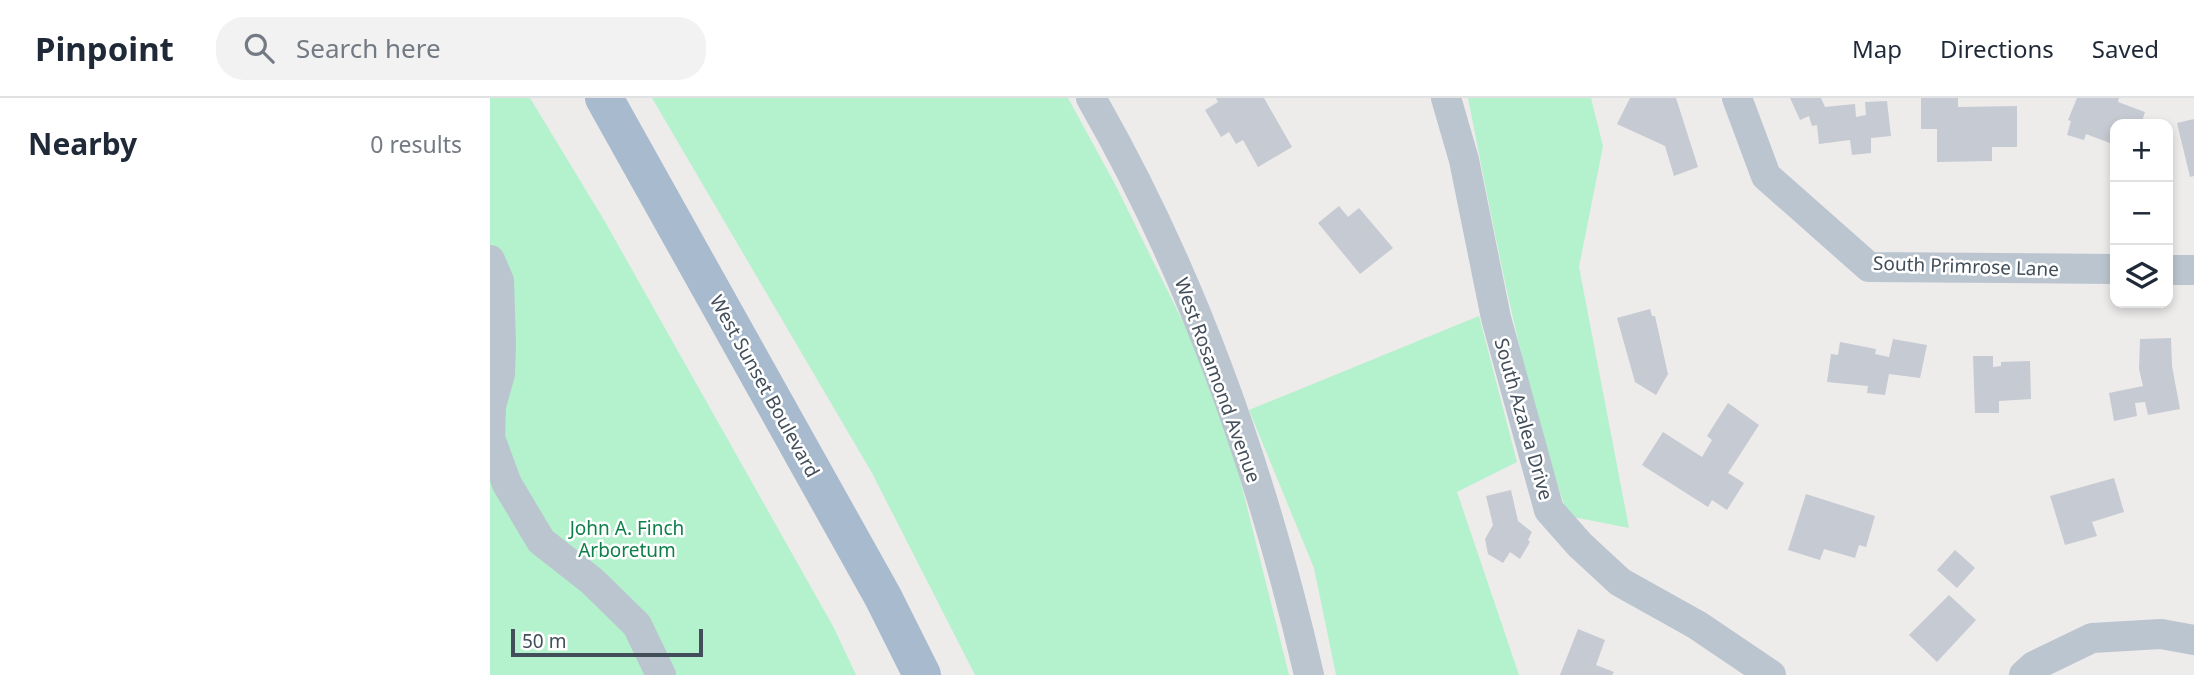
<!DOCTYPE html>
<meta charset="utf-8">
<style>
:root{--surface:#fff;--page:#f2f2f3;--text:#1f2937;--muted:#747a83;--line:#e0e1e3}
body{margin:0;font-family:"Noto Sans",sans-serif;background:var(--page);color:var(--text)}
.controls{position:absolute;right:21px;top:21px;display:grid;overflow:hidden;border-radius:14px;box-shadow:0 4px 10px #0003}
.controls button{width:63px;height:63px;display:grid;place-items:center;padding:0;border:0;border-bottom:2px solid var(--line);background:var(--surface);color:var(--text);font:35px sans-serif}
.scale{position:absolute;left:21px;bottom:18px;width:192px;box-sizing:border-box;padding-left:7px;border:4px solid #424e5a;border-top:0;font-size:19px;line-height:24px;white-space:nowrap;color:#424e5a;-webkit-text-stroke:5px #fff;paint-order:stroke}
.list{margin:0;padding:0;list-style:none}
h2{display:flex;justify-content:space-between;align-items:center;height:91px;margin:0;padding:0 28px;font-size:30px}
h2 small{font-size:23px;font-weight:400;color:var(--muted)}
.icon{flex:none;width:38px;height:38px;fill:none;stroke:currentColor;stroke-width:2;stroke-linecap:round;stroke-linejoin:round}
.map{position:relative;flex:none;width:1704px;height:577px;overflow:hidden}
header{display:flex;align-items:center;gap:42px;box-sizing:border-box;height:98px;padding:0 35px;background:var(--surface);border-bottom:2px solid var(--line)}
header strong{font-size:33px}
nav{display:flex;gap:38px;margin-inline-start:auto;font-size:24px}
.search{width:490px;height:63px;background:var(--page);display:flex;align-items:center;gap:18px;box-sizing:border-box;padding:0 24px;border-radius:28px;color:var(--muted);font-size:26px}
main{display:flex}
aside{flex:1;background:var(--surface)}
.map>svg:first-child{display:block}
.green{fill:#b4f1cd}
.building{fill:#c6cad2}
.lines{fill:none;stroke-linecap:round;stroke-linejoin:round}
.minor{stroke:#bac5cf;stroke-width:30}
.major{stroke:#a8bacd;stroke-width:38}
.labels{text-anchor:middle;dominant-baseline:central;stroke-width:5;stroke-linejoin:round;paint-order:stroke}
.street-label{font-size:19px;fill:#424e5a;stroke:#fff}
.park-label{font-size:19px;fill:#0f7f49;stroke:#fff}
</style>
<header>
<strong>Pinpoint</strong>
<div class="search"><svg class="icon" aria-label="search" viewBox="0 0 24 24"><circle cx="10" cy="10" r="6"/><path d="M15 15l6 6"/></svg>Search here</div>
<nav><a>Map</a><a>Directions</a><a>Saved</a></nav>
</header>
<main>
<aside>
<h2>Nearby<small>0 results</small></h2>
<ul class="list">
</ul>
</aside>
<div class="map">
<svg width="1704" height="577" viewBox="0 0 1704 577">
<rect width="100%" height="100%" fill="#eeebeb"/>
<!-- green -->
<g class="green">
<polygon points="0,0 40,0 114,122 344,530 366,577 0,577"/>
<polygon points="162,0 578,0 626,88 729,297 799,577 485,577 382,375"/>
<path d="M978 0H1101L1113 48 1089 169 1139 430 1078 418C1031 282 1006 140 978 0Z"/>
<polygon points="989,218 1027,364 967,394 1029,577 846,577 824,470 759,312"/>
</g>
<!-- building -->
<g class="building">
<polygon points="726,0 774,0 802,49 768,69 753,42 746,46 739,34 731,39 715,12 728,4"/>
<polygon points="1140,0 1186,0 1208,69 1184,78 1175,48 1127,26"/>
<polygon points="1300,0 1331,0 1335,9 1365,6 1366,19 1376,17 1375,4 1397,3 1401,38 1381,40 1381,55 1362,57 1360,42 1329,46 1327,27 1322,28 1319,18 1310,22"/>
<polygon points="1431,0 1468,0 1468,9 1527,8 1527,49 1502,49 1502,63 1447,64 1447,31 1431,31"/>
<polygon points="1587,0 1629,0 1628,4 1655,14 1651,26 1625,26 1625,47 1596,36 1594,42 1577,37 1581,23 1578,22"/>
<polygon points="1704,21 1704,78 1700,79 1687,25"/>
<polygon points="849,108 858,119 869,110 903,150 870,176 828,125"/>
<polygon points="1160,211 1162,218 1165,218 1178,276 1166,297 1145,284 1127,220"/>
<polygon points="1681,240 1682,268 1690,311 1658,317 1655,304 1645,305 1647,318 1624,323 1619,295 1653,288 1649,271 1650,241"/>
<polygon points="1403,241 1437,247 1430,280 1399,276 1395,297 1377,295 1378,288 1337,284 1341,256 1348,257 1350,244 1386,251 1385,256 1399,259"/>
<polygon points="1483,258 1503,258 1503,269 1511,268 1511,264 1540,263 1541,301 1509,303 1509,315 1485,315"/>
<polygon points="1238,305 1269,327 1238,375 1254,385 1237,412 1222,402 1218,409 1152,367 1173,334 1212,359 1222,342 1217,338"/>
<polygon points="1624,380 1634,414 1602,424 1607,438 1575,447 1560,398"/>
<polygon points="1021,392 1028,423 1042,434 1038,442 1040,444 1030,461 1020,454 1013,465 998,456 995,441 1003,427 996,398"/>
<polygon points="1316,396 1385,418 1376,449 1369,447 1365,460 1334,451 1330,462 1298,452"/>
<polygon points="1465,452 1485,470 1467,490 1447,472"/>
<polygon points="1459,497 1486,522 1447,564 1419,537"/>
<polygon points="1088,531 1115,542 1106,567 1124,574 1122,577 1070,577"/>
</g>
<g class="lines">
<!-- minor -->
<g class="minor">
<path d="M601 0C704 179 773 377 819 577"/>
<polyline points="956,0 974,62 1006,220 1059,412 1090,447 1130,484 1207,527 1281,577"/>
<polyline points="1247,0 1276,78 1379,169 1625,171"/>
<polyline points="0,162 9,183 11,245 10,276 1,308 0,340 17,386 51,443 102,483 147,527 171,577"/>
<polyline points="1678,172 1704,172"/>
<polyline points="1534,577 1544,568 1602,540 1671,536 1704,542"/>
</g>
<!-- major -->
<polyline class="major" points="114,0 393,499 432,577"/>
</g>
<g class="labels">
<!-- street labels -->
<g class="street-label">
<text transform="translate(1476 168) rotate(2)">South Primrose Lane</text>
<text transform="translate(728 282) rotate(70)">West Rosamond Avenue</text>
<text transform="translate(275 288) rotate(61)">West Sunset Boulevard</text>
<text transform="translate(1034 321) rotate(74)">South Azalea Drive</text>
</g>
<!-- park labels -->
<g class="park-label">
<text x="137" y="430">John A. Finch<tspan x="137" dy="22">Arboretum</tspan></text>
</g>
</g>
</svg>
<div class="controls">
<button>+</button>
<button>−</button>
<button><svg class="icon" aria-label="layers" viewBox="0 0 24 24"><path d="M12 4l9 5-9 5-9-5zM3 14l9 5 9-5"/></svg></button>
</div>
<div class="scale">50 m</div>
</div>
</main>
